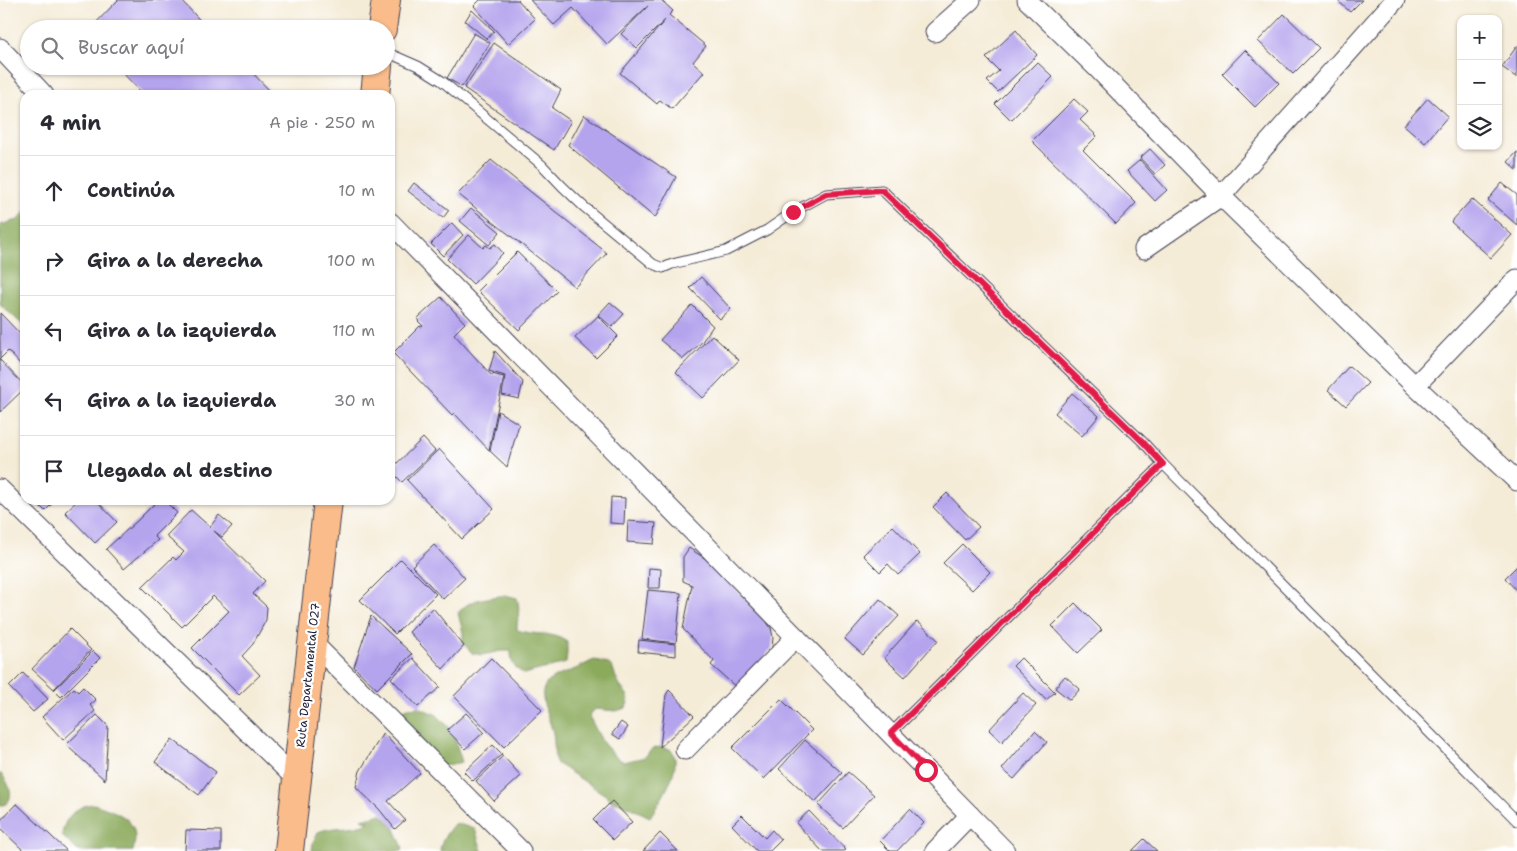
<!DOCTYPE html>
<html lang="es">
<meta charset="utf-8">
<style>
:root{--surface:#fff;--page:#f7f7f7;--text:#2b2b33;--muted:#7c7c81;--line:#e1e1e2}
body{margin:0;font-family:"Shantell Sans",sans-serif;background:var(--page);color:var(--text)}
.controls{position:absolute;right:15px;top:15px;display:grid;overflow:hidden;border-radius:10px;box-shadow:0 1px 4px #0004}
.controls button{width:45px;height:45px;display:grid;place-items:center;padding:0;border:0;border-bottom:1px solid var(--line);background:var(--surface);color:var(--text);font:25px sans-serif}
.stop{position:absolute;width:15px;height:15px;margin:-11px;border:4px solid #e11d48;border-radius:50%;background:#fff}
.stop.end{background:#e11d48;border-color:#fff;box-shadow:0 1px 5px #0008}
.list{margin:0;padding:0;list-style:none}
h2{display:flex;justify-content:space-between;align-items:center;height:65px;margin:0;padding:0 20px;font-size:21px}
h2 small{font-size:16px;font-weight:400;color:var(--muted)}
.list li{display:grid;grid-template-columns:32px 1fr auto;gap:15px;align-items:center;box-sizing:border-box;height:70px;padding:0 20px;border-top:1px solid var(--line)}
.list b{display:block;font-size:19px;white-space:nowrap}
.list em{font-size:16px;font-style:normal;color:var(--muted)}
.icon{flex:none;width:28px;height:28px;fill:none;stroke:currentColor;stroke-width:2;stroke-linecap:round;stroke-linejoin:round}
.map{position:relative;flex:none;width:1517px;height:851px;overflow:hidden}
.search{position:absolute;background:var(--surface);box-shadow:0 1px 4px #0004;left:20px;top:20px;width:375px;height:55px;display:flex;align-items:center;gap:12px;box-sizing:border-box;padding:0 18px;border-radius:28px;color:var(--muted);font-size:19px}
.panel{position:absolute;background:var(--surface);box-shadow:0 1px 4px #0004;left:20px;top:90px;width:375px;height:415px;border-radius:15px}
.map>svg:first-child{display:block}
.forest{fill:#8baa5c;stroke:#56664c}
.building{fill:#b4a3ed}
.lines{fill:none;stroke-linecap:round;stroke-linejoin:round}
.lane-casing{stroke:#424053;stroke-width:11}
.street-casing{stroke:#424053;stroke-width:21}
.primary-casing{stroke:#424053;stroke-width:30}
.lane{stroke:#fff;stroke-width:9}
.street{stroke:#fff;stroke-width:19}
.primary{stroke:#f9bc8a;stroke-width:28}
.route{stroke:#e11d48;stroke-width:6}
.labels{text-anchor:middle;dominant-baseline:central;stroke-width:4.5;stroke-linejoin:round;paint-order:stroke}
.street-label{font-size:12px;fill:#22223b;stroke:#fff}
</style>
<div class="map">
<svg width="1517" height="851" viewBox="0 0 1517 851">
<rect width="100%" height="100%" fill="#fff"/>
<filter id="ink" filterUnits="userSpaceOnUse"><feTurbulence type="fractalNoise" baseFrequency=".02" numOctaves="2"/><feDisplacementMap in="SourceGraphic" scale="10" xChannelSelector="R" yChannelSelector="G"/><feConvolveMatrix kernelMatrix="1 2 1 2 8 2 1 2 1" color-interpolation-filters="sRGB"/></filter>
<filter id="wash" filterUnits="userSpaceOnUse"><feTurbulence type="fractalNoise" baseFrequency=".0096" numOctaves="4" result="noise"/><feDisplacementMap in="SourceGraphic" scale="20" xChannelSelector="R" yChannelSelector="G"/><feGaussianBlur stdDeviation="1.12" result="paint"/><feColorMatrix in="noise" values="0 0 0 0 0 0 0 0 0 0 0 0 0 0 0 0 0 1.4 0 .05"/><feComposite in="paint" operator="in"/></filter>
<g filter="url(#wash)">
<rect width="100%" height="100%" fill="#f5ecd8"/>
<!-- forest -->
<g class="forest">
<polygon points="25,212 25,327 0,304 0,225 18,220"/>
<path d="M505 595 517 598C521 611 517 617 517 630 534 636 552 631 567 642V653L566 663 524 674C513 667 511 663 511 651H501L482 655 472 653 463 643V633L458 613C471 597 487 599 505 595Z"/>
<path d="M594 660C619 664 610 669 620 686 623 690 627 693 629 699L626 708 616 711 595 709 589 716 603 743 616 757 624 762 645 757 652 749 660 747 670 749C672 752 675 756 675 759 677 776 659 803 650 817L618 802 612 801 604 794 556 763C553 753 555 743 553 733 550 721 541 702 543 691 546 677 562 675 573 670 581 667 587 663 594 660Z"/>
<polygon points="418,707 437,715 452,730 462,762 442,766 397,722 399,712 408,708"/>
<path d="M0 773C9 781 18 803 0 806Z"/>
<path d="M94 804C119 813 142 819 133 851H78L62 836C63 819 76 805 94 804Z"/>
<path d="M381 814 395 829 403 848 402 851H312L313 842 318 832C335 825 350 830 369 822L362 819Z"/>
<path d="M455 823 475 829 482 851H440C441 840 448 831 455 823Z"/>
</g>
<g id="blocks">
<!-- building -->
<g class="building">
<polygon points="118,0 181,0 208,29 90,29"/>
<polygon points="480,0 518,0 535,19 508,44 474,6"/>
<polygon points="530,0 661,0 673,11 669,15 706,46 693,62 704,72 672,109 660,100 657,104 620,73 665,20 637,48 621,34 648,6 607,44 573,8 554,25"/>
<polygon points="1337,0 1362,0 1350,12"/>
<polygon points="472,10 494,31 487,39 465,21"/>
<polygon points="1284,14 1319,48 1293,74 1258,41"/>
<polygon points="1016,30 1037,55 998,92 987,81 999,71 986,58"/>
<polygon points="474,33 490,43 462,87 447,78"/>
<polygon points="494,43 561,90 552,108 571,121 554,150 464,88"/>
<polygon points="1517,46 1517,78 1502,67"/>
<polygon points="1245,50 1279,83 1255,107 1222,74"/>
<polygon points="1037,62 1053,77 1011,120 995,104"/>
<polygon points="116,66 246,66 269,90 264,95 144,95"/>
<polygon points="1428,98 1448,116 1425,143 1404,125"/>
<polygon points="1074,99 1088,112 1080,120 1097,136 1083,150 1136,203 1116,224 1032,141"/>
<polygon points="584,115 676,177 655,218 568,145"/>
<polygon points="1150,149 1165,165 1155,174 1140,158"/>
<polygon points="1517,152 1517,170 1508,162"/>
<polygon points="491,160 607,253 575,287 458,194"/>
<polygon points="1140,160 1167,190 1155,201 1127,171"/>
<polygon points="414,183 449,210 443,218 408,191"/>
<polygon points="1502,183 1517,195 1517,225 1488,200"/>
<polygon points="1472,199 1512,235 1491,258 1451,222"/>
<polygon points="471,208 500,232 489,245 460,221"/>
<polygon points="452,223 463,235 443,256 431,244"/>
<polygon points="469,235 483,248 486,245 490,248 495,244 503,253 473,284 447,259"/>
<polygon points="517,252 557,291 519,330 478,291"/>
<polygon points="701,277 731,309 720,319 690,288"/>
<polygon points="441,297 465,323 454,334 492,376 492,374 504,377 489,450 454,413 452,415 393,353 420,326 421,327 423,326 418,321 419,319 418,318"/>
<polygon points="610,302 624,314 612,327 598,315"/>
<polygon points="692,305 713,326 701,343 683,359 660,340"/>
<polygon points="0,313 25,339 25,369 8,351 0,359"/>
<polygon points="598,316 618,336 596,358 575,338"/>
<polygon points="712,335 739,360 703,398 676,372"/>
<polygon points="495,351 523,382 519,399 502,395 505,376 489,371"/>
<polygon points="0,360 25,386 25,388 0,412"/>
<polygon points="1349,366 1368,383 1346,406 1328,390"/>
<polygon points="1072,393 1099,416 1082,436 1055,413"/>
<polygon points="498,411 519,424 507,467 490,451"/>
<polygon points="423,438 435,451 402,482 390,470"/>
<polygon points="439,449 494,509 462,539 407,480"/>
<polygon points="947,493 979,527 965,540 933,507"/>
<polygon points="611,497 625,498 624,524 610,523"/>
<polygon points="34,500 56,500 45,511"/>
<polygon points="78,500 96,500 117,522 95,543 65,512"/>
<polygon points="158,500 164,500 177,513 154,536 158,540 124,569 106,549 138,520"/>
<polygon points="191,510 210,527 219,515 232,526 222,537 214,531 265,581 253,594 267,607 266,620 253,644 242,656 260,675 239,695 192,648 229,611 213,596 182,627 142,587 173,557 176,560 184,552 166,536"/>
<polygon points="628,521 656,523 654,544 627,542"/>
<polygon points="893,526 920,554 898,575 888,564 880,572 863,555"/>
<polygon points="962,544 990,572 972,590 943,563"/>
<polygon points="434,545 465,578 443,599 412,566"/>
<polygon points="689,548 709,561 766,621 771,628 773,637 772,648 737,688 711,665 714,661 683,629 692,585 683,581 683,557"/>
<polygon points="401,559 436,594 395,634 360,600"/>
<polygon points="1517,566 1517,591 1505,578"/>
<polygon points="649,568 661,569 660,588 648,588"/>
<polygon points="648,590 681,593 676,643 642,639"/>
<polygon points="880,599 899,616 863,655 845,639"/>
<polygon points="1075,603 1102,630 1078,653 1052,626"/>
<polygon points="433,608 464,646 443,669 409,632"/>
<polygon points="371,616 412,654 377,689 354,667"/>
<polygon points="917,621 938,640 905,677 884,658"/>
<polygon points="70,629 91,650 54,689 32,669"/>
<polygon points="639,640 676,644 676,656 638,652"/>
<polygon points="93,651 100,658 61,697 54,690"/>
<polygon points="413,658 440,687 418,707 391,678"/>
<polygon points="491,658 542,710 504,747 454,696"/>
<polygon points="1021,658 1055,692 1046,700 1013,666"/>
<polygon points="23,673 48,699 33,712 9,687"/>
<polygon points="1065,676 1080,689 1070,700 1055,688"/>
<polygon points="83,687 96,700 90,705 95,711 63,740 42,717 74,688 78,692"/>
<polygon points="669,690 694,716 660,747 666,695"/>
<polygon points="1023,693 1036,705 1002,742 989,730"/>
<polygon points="781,699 812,730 764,779 732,748"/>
<polygon points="466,713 484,732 465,749 447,730"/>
<polygon points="97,715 108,726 105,780 66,745"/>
<polygon points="621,722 628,727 620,739 612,734"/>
<polygon points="1035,731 1047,742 1014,779 1002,769"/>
<polygon points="383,733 420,773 388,801 405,820 395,829 379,809 356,787 360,771"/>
<polygon points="172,739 216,772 199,795 155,762"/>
<polygon points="805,740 842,773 815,802 779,769"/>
<polygon points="493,745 502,754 473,781 464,772"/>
<polygon points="503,756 521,776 494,801 476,781"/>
<polygon points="848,772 874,795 843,828 818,805"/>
<polygon points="612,801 632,822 613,840 593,820"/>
<polygon points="16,804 17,804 67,851 24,851 0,828 0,821"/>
<polygon points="910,809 924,823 897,851 890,851 880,841"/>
<polygon points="809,811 846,850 844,851 822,851 796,823"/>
<polygon points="742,815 765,838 772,830 781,840 770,851 757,851 732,825"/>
<polygon points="186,830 221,831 221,851 185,851"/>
<polygon points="660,833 678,851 643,851"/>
<polygon points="1144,839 1157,851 1132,851"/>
</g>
</g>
</g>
<g filter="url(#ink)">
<use href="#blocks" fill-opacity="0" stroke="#424053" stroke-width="1"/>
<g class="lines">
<!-- lane casing -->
<g class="lane-casing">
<g id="lane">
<polyline points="386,52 418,66 442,81 542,165 562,186 583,206 653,264 663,268 672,264 726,251 767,230 793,212 826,194 882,190 1143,442 1163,464 1517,821"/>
<polyline points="891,733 1163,464"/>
</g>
</g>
<!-- street casing -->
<g class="street-casing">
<g id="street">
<polyline points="1027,0 1097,68 1221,196 1415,386 1517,481"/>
<polyline points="935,32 971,0"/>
<polyline points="0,48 44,95"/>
<polyline points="390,222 1005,851"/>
<polyline points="1144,249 1221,196 1395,0"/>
<polyline points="1415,386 1517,279"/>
<polyline points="0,489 296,779"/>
<polyline points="311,641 521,851"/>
<polyline points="685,750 796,637"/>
<polyline points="935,851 970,815"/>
</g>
</g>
<!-- primary casing -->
<g class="primary-casing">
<g id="primary">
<polyline points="382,29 386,0"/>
<polyline points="375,95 378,66"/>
<polyline points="289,851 328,500"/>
</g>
</g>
<!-- lane -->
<use href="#lane" class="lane"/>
<!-- street -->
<use href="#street" class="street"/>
<!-- primary -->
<use href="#primary" class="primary"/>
</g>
</g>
<g class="lines" filter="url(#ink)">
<!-- route -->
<polyline class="route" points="793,212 826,194 882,190 1143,442 1163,464 891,733 926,770"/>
</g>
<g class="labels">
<!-- street labels -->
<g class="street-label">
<text transform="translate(308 675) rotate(-84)">Ruta Departamental 027</text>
</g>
</g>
</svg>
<div class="controls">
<button>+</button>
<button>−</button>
<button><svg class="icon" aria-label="layers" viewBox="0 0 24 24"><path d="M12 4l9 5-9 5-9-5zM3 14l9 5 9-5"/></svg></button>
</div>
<div class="stop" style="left:926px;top:770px"></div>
<div class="stop end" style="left:793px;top:212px"></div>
<div class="search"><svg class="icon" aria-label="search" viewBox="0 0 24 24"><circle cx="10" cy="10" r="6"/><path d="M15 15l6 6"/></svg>Buscar aquí</div>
<section class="panel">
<h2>4 min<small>A pie · 250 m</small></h2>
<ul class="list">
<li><svg class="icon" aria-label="ahead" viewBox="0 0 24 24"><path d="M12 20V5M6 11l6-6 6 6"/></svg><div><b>Continúa</b></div><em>10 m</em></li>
<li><svg class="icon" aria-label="right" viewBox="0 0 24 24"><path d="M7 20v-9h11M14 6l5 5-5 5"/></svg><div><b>Gira a la derecha</b></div><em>100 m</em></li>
<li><svg class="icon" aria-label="left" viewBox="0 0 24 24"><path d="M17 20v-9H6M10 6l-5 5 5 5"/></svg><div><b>Gira a la izquierda</b></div><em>110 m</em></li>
<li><svg class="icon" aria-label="left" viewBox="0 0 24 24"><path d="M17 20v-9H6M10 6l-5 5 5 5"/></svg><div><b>Gira a la izquierda</b></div><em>30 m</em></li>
<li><svg class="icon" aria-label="arrive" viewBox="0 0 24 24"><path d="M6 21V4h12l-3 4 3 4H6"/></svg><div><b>Llegada al destino</b></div></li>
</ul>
</section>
</div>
